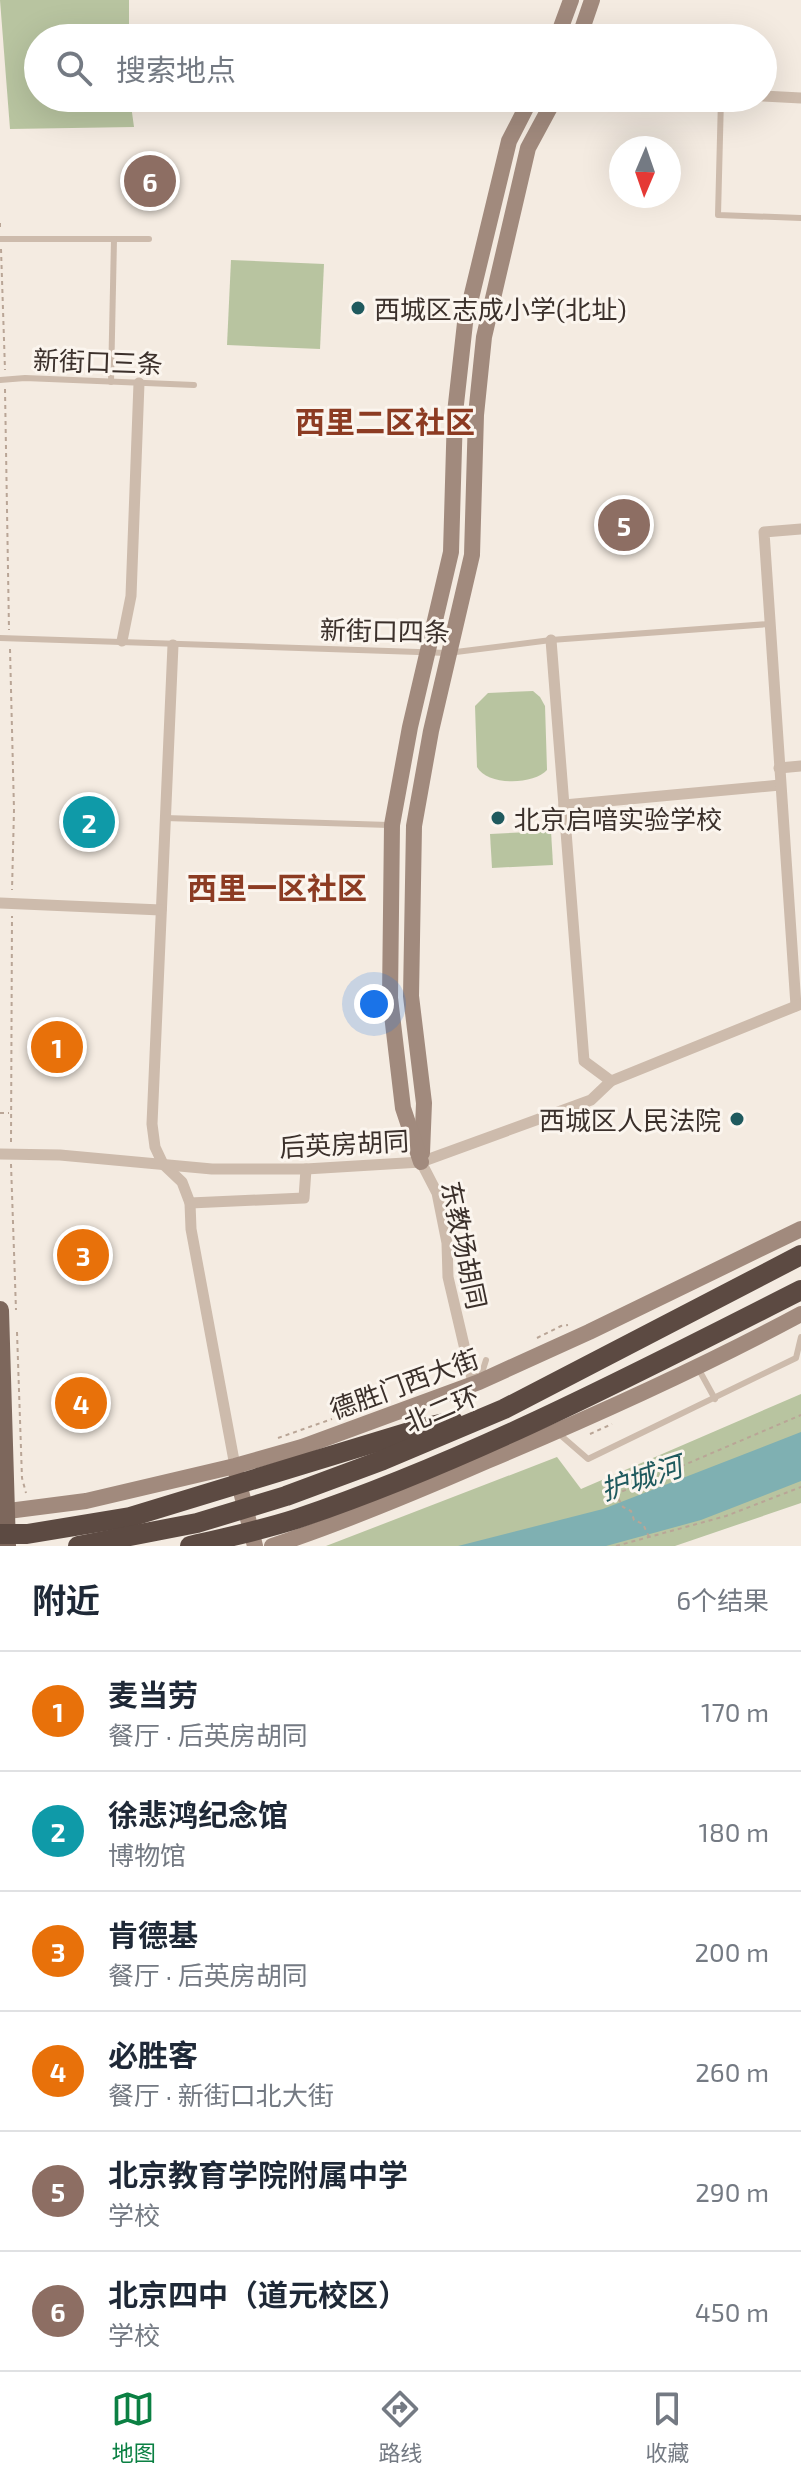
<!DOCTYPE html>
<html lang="zh">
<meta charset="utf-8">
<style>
:root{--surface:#fff;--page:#f6f6f7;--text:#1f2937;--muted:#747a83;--line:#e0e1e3;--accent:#0b8043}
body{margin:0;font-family:"Exo 2","Noto Sans SC",sans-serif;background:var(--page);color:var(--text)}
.compass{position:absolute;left:609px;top:136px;width:72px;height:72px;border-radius:50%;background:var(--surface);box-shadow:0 8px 32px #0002;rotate:182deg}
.you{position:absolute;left:374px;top:1004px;width:28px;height:28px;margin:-20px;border:6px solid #fff;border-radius:50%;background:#1a73e8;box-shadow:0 0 0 12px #1a73e833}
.badge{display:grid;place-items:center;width:52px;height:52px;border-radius:50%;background:var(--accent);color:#fff;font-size:26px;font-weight:700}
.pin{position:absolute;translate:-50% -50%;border:4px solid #fff;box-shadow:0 2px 8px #0006}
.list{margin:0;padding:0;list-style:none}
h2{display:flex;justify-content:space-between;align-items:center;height:104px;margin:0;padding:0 32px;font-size:34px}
h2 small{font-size:26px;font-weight:400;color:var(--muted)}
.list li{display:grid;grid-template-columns:52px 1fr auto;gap:24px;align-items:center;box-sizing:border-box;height:120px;padding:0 32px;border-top:2px solid var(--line)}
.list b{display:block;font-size:30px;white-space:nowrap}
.list p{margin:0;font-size:26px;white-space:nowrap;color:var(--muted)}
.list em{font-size:26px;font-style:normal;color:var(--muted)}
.icon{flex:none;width:44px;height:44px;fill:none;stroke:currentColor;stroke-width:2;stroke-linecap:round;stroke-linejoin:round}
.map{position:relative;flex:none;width:801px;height:1546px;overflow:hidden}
.search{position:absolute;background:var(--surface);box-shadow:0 8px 32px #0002;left:24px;right:24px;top:24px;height:88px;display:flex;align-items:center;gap:20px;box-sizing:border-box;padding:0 28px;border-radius:44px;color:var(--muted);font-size:30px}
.sheet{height:824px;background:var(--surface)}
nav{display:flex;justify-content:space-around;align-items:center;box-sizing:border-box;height:112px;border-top:2px solid var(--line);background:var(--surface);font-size:22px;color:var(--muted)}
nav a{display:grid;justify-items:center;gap:4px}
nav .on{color:var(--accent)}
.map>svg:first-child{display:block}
.green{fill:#b8c4a0}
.water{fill:#7fb0b2}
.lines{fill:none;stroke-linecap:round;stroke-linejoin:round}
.path{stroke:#b9a596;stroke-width:2;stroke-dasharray:4 4;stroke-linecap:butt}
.lane{stroke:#cdbbac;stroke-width:6}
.street{stroke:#cdbbac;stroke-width:11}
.secondary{stroke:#a18a7d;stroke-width:16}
.primary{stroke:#7d675c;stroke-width:18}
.highway{stroke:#5c4a42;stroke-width:20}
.poi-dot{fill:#1f5a5e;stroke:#fbf5ee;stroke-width:3}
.labels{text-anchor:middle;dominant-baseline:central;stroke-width:6;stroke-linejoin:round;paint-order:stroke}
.poi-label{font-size:26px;fill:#3b302b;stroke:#fbf5ee;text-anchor:start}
.street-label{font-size:26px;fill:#3b302b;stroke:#fbf5ee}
.water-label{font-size:28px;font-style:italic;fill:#1f5a5e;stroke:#fbf5ee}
.quarter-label{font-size:30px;font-weight:bold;fill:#8c3b22;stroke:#fbf5ee}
</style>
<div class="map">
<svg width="801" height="1546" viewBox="0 0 801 1546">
<rect width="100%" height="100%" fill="#f4ebe1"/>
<!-- green -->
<g class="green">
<polygon points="0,0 129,0 129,38 38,38 38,98 130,98 134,127 10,129"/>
<polygon points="231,260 324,264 320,349 227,345"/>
<path d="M533 691 540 697 545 706 547 770C534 785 487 786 477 767L475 706 488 693Z"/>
<polygon points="551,831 553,865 492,868 490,834"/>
<polygon points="801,1394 801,1503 675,1546 326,1546 557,1457 581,1489"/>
</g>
<!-- water -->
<polygon class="water" points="801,1432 801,1481 701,1520 606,1546 458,1546 603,1509"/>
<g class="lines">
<!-- path -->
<g class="path">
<polyline points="0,223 0,230"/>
<polyline points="1,249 5,370"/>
<polyline points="5,389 9,630"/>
<polyline points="10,649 14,810 12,890"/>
<polyline points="0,1113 9,1113"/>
<polyline points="11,1142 12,916"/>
<polyline points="11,1164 16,1310"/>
<polyline points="17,1332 22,1478 26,1493"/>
<polyline points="537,1338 561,1326 568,1325"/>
<polyline points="590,1434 612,1424"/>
<polyline points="278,1438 332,1419"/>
<polyline points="649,1537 643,1524 634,1520 631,1511 623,1507 616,1494 801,1415"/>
<polyline points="616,1546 726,1516 801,1487"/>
</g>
<!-- lane -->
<g class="lane">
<polyline points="721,98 718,215 801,218"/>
<polyline points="0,239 149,239"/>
<polyline points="0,380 25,378 194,385"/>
<polyline points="111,382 114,239"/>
<polyline points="0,638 448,653 551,640 769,624"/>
<polyline points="165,818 389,825"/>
<polyline points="698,1368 715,1399"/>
<polyline points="480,1379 486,1360"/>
<polyline points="558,1433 588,1459 796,1358 801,1337"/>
</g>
<!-- street -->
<g class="street">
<polyline points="763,96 801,98"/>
<polyline points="551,640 584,1061 611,1081"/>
<polyline points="122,641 131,596 139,383"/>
<polyline points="173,645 152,1124 155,1147 163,1164 182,1182 190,1203 191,1229 235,1466"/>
<polyline points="779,768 801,766"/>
<polyline points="564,805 780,785"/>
<polyline points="0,903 161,910"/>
<polyline points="796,1006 764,532 801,529"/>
<polyline points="0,1154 60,1155 212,1169 306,1169 421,1162 591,1100 611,1081 801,1004"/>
<polyline points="421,1162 437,1193 447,1243 448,1277 471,1375 479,1382"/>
<polyline points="190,1203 304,1198 306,1169"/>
</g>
<!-- secondary -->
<g class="secondary">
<polyline points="557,38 571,0"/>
<polyline points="579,38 592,0"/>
<polyline points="422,1153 424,1103 411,996 414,826 431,731 472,555 476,415 484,337 528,148 555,98"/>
<polyline points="421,1162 403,1108 390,998 392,825 410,727 451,552 455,413 465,323 509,141 531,98"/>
<polyline points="236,1472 255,1546"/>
<polyline points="0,1512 86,1501 235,1466 302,1447 479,1382 589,1332 801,1229"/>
<path d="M272 1546C345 1522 416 1492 487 1461 594 1416 699 1369 801 1314"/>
</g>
<!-- primary -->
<polyline class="primary" points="0,1310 7,1546"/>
<!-- highway -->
<g class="highway">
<polyline points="0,1534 27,1534 130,1517 419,1429 453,1421"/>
<polyline points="78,1546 197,1523 286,1496 383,1460 504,1409 801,1255"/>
<path d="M190 1546C225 1538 262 1530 296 1519 471 1460 637 1373 801 1290"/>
</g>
</g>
<!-- markers -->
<g class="poi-dot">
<circle cx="358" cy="308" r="8"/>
<circle cx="498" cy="818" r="8"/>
<circle cx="737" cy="1119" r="8"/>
</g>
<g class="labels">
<!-- poi labels -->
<g class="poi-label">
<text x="374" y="308">西城区志成小学(北址)</text>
<text x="514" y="818">北京启喑实验学校</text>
<text x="721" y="1119" text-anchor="end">西城区人民法院</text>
</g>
<!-- street labels -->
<g class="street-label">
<text transform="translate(98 361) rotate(2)">新街口三条</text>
<text transform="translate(385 630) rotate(1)">新街口四条</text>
<text transform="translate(344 1143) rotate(-3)">后英房胡同</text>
<text transform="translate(465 1245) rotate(78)">东教场胡同</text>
<text transform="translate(404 1383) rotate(-20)">德胜门西大街</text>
<text transform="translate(441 1408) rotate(-23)">北二环</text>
</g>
<!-- water labels -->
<g class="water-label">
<text transform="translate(641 1477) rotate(-18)">护城河</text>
</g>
<!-- quarter labels -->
<g class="quarter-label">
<text x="385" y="421">西里二区社区</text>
<text x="277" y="887">西里一区社区</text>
</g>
</g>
</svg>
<svg class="compass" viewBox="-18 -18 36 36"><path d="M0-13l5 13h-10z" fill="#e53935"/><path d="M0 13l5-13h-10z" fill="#747a83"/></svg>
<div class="you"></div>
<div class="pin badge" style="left:57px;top:1047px;background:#e8710a">1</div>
<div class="pin badge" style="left:89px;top:822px;background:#0f9aa8">2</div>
<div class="pin badge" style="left:83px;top:1255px;background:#e8710a">3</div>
<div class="pin badge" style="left:81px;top:1403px;background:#e8710a">4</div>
<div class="pin badge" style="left:624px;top:525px;background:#8d6e63">5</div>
<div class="pin badge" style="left:150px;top:181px;background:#8d6e63">6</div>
<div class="search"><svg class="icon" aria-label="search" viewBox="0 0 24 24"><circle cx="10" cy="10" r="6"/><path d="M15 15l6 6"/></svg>搜索地点</div>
</div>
<section class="sheet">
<h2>附近<small>6个结果</small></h2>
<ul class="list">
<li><span class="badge" style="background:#e8710a">1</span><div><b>麦当劳</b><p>餐厅 · 后英房胡同</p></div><em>170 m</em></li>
<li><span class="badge" style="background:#0f9aa8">2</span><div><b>徐悲鸿纪念馆</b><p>博物馆</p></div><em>180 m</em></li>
<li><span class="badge" style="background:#e8710a">3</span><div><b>肯德基</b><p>餐厅 · 后英房胡同</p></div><em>200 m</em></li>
<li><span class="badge" style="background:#e8710a">4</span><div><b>必胜客</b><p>餐厅 · 新街口北大街</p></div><em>260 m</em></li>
<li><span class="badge" style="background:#8d6e63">5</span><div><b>北京教育学院附属中学</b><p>学校</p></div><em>290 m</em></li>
<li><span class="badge" style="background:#8d6e63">6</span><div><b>北京四中（道元校区）</b><p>学校</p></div><em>450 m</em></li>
</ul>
</section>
<nav>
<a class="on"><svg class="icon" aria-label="map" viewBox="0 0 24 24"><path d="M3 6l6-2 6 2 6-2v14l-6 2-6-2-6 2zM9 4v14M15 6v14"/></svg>地图</a>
<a><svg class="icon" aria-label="directions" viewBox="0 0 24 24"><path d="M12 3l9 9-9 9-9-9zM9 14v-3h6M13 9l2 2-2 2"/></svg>路线</a>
<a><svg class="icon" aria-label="saved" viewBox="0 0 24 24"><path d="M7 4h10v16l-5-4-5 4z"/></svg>收藏</a>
</nav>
